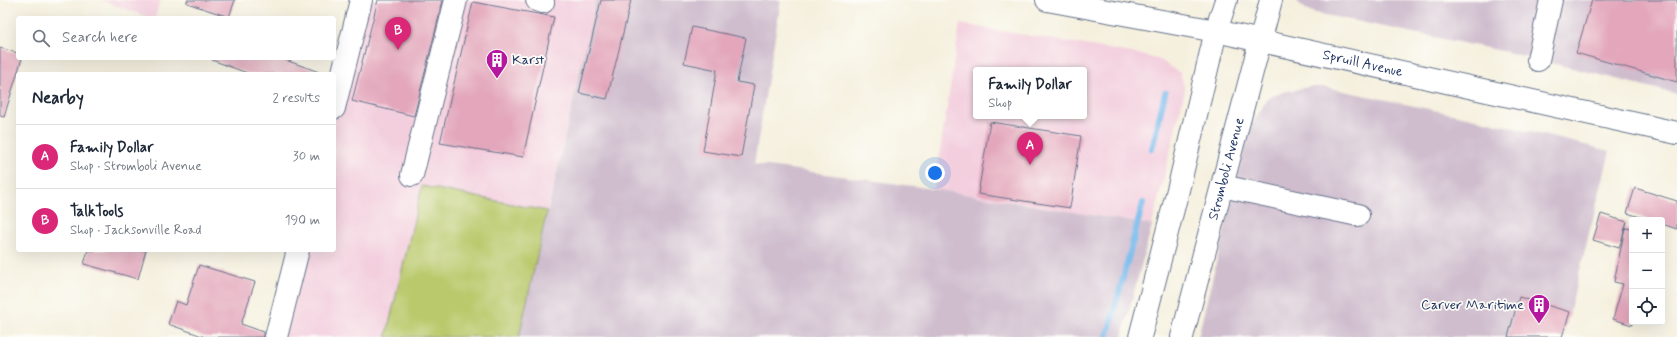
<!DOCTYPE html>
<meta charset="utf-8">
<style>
:root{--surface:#fff;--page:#f6f6f7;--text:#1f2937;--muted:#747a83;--line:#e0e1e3;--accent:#db2777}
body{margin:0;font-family:Mynerve,sans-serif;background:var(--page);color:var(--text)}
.controls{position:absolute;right:12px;bottom:12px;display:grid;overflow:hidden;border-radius:4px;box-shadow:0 4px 16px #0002}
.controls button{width:36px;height:36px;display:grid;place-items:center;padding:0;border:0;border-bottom:1px solid var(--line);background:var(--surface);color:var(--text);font:20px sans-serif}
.you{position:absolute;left:935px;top:173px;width:14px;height:14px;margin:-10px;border:3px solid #fff;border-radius:50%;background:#1a73e8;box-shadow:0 0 0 6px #1a73e833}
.badge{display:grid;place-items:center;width:26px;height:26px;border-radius:50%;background:var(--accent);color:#fff;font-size:13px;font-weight:700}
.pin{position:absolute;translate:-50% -33px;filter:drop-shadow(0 1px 2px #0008)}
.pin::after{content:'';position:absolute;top:21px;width:14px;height:12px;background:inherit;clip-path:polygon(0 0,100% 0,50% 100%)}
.popup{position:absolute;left:973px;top:67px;width:114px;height:52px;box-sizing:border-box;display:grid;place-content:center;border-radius:4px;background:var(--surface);filter:drop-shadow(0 1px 3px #0005);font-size:13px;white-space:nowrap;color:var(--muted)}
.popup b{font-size:15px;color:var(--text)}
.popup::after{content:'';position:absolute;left:50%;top:100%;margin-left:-8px;border:8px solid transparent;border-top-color:var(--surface)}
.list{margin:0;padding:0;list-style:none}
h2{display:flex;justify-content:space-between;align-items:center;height:52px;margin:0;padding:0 16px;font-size:17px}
h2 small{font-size:13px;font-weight:400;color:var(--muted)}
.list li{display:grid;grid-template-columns:26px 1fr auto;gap:12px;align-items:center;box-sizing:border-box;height:64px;padding:0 16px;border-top:1px solid var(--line)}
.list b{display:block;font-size:15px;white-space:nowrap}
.list p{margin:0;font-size:13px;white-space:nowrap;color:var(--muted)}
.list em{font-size:13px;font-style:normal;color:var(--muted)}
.icon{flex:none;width:22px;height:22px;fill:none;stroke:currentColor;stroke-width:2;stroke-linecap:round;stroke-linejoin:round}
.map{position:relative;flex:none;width:1677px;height:337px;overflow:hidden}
.search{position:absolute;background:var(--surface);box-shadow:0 4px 16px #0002;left:16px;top:16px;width:320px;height:44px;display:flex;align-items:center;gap:10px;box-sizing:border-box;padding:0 14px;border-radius:4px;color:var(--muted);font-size:15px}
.panel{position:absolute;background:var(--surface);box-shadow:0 4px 16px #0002;left:16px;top:72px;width:320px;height:180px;border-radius:4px}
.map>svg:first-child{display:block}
.built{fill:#f3cfde;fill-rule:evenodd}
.industrial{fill:#cfbdce}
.green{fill:#bac96c;stroke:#6a7c65}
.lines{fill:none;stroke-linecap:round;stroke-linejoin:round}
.stream{stroke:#76baec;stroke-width:6}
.building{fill:#e3a6bb}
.minor-casing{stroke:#67738b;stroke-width:24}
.minor{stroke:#fff;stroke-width:22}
.labels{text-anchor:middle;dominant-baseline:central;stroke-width:3.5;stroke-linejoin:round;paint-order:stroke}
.poi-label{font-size:14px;fill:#1b2f5e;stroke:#fdfcf7;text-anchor:start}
.street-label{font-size:14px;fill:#1b2f5e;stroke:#fdfcf7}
</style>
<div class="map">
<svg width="1677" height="337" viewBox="0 0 1677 337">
<rect width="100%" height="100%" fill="#fdfcf7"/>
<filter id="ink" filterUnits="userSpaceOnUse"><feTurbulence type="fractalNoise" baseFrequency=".025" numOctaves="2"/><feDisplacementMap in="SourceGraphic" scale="8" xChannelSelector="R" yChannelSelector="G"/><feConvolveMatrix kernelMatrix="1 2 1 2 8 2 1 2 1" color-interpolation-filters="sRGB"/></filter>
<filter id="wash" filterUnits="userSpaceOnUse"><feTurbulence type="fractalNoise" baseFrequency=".012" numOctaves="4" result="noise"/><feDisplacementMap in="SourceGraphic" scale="16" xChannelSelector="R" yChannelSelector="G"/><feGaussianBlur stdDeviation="0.9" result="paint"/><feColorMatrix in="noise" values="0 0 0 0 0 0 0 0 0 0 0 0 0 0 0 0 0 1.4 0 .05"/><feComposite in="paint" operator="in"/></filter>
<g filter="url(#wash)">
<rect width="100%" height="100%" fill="#f5f0de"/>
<!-- built -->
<g class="built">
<polygon points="101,0 160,0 155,18 150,18"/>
<polygon points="361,0 596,0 547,211 422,187 386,337 276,337 298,250 334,250 334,108"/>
<path d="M960 24 1138 54 1160 60 1180 73 1185 90 1152 225 934 189ZM976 70H1084V116H976Z"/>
</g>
<!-- industrial -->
<g class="industrial">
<polygon points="596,0 781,0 754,164 934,189 1152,225 1122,337 519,337"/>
<polygon points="1295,0 1677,0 1677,94 1507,52 1316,13 1307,10"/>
<polygon points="1309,87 1325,87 1485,121 1610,151 1563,337 1198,337 1249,129 1268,98 1283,92"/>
</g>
<!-- green -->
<polygon class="green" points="422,186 547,211 519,337 386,337"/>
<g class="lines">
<!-- stream -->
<g class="stream">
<polyline points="1152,149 1165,93"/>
<polyline points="1107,337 1143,203"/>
</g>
</g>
<g id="blocks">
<!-- building -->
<g class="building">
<polygon points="187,0 235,0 229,17 187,3"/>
<polygon points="378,0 443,0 414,116 352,101"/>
<polygon points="601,0 631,0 607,99 579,93"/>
<polygon points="1592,0 1677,0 1677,82 1576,53"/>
<polygon points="473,2 554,17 523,157 440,143"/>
<polygon points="692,27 746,38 737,82 754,85 741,157 703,151 717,70 684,63"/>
<polygon points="0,48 18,53 18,58 22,58 4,117 0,116"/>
<polygon points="212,58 280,58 319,72 318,74 250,74 212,60"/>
<polygon points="990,122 1081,136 1070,208 978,194"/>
<polygon points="1635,188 1677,201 1677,229 1662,224 1662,220 1650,220 1627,213"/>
<polygon points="1601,214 1627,222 1619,248 1593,240"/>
<polygon points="1625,228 1632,229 1632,325 1613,319 1623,284 1614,282"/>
<polygon points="88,250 146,250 138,279 84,264"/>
<polygon points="199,265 255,282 241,324 264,332 264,337 205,337 168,324 176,301 186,305"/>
<polygon points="1519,297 1570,312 1562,337 1508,337"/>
</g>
</g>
</g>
<g filter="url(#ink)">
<use href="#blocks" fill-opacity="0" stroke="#67738b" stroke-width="1"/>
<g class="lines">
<!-- minor casing -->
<g class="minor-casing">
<g id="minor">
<polyline points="537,0 543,2"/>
<path id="s1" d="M1047 0 1216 31 1677 133"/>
<polyline points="1538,60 1551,0"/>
<polyline points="334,108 361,0"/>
<polyline points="412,175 456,0"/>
<polyline points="1222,186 1358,215"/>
<polyline points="276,337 298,250"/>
<polyline points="1140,337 1180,182 1216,31 1226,0"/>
<path id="s2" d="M1182 337 1271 0"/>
</g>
</g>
<!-- minor -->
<use href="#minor" class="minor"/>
</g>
</g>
<!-- icons -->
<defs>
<g id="building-pin" transform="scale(1.15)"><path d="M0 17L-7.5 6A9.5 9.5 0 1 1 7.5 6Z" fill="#b5179e" stroke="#fdfcf7"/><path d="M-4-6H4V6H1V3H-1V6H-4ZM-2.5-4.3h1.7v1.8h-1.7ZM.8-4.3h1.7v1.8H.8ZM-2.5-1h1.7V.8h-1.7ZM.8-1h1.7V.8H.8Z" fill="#fff"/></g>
</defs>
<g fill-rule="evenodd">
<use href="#building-pin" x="497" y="60"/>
<use href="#building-pin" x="1539" y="305"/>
</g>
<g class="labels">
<!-- poi labels -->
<g class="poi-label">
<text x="512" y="60">Karst</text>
<text x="1524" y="305" text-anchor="end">Carver Maritime</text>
</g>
<!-- street labels -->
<g class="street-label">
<text stroke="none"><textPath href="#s1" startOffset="322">Spruill Avenue</textPath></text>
<text stroke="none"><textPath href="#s2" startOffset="174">Stromboli Avenue</textPath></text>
</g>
</g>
</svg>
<div class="controls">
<button>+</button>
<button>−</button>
<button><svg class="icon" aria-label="locate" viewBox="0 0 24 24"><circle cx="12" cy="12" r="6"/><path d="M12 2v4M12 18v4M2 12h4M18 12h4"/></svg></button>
</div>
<div class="you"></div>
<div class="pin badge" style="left:1030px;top:165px">A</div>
<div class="popup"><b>Family Dollar</b>Shop</div>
<div class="pin badge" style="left:398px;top:50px">B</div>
<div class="search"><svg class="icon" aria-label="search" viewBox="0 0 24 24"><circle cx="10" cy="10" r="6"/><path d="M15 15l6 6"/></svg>Search here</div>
<section class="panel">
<h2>Nearby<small>2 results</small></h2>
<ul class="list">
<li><span class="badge">A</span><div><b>Family Dollar</b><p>Shop · Stromboli Avenue</p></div><em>30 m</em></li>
<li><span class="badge">B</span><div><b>TalkTools</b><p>Shop · Jacksonville Road</p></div><em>190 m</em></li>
</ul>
</section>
</div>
